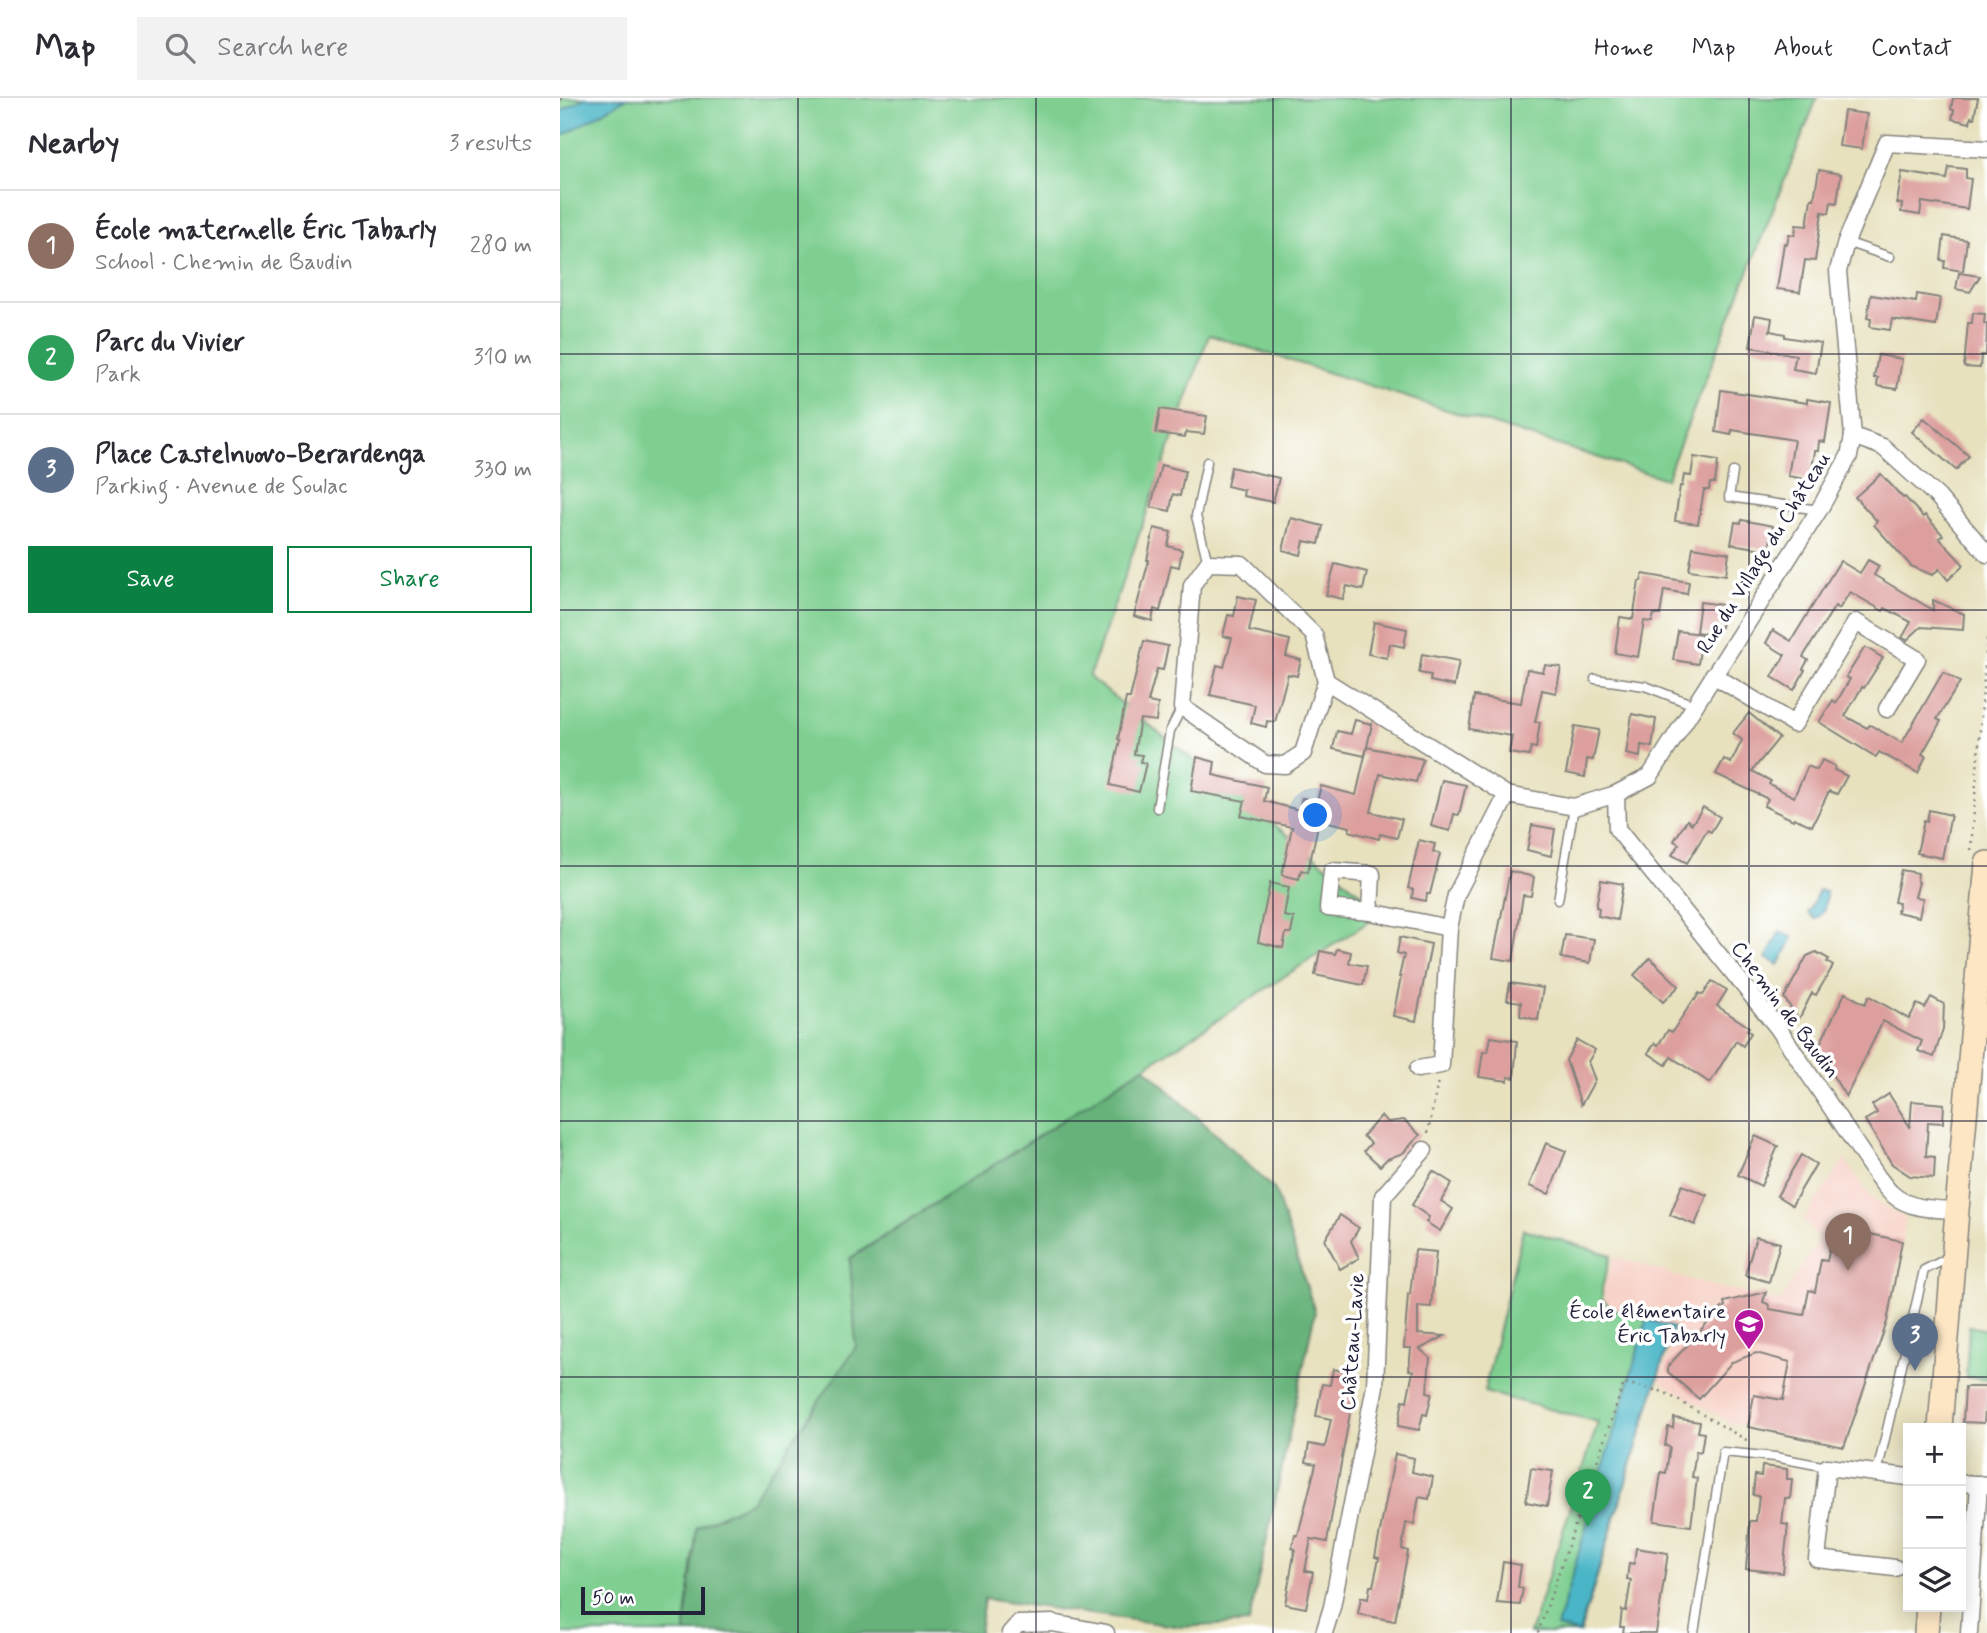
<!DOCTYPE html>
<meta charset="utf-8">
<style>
:root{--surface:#fff;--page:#f2f2f3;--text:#2b2b33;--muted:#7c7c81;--line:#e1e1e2;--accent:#0b8043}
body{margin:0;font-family:Mynerve,sans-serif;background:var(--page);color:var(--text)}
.controls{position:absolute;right:21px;bottom:21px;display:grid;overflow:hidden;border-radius:0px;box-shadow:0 4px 18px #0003}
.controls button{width:63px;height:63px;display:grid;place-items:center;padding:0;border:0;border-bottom:2px solid var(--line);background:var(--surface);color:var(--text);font:35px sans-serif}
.scale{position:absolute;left:21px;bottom:18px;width:124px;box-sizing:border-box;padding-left:7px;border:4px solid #22223b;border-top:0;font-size:19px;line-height:24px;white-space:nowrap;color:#22223b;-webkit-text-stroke:5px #fff;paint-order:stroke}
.you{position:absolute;left:756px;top:718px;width:24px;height:24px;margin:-18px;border:5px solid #fff;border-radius:50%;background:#1a73e8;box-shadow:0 0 0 10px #1a73e833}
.badge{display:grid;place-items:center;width:46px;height:46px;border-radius:50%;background:var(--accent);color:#fff;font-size:23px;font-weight:700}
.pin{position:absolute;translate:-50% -58px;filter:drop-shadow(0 2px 4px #0008)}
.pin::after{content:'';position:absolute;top:37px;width:24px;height:21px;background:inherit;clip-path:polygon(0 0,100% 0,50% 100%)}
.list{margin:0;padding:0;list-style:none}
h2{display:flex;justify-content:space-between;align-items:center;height:91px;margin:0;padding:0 28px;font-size:30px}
h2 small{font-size:23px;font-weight:400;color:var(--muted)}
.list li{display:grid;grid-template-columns:46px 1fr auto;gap:21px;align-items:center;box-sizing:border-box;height:112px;padding:0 28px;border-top:2px solid var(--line)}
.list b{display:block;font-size:26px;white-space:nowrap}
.list p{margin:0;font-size:23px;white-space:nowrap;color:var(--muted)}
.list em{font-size:23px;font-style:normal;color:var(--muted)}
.actions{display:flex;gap:14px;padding:21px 28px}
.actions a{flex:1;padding:16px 0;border:2px solid var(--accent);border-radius:0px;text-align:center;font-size:24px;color:var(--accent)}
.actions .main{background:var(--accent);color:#fff}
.icon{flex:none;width:38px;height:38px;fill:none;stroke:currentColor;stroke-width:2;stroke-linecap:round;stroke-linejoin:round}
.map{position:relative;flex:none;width:1427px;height:1535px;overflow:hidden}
header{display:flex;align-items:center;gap:42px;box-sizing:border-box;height:98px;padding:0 35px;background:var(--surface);border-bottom:2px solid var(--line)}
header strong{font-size:33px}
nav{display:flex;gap:38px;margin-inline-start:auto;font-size:24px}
.search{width:490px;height:63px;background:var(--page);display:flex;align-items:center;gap:18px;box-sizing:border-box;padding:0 24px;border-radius:0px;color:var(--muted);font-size:26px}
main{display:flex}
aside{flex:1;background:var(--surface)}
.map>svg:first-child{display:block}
.built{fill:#f7d1c7}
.green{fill:#7ecf90;stroke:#507866;stroke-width:2}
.forest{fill:#66b27a;stroke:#446a5a;stroke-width:2}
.water{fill:#4ab5c6;stroke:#366c80;stroke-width:2}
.building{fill:#dc9f9d}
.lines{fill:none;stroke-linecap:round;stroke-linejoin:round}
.service-casing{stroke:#84827c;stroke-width:11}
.minor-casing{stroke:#84827c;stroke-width:19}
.secondary-casing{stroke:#84827c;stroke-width:26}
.path{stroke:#84827c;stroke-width:2.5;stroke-dasharray:2 5;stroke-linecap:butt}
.service{stroke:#fff;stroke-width:8}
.minor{stroke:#fff;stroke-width:16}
.secondary{stroke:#fce6c4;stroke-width:23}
.grid{fill:none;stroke:#22223b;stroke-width:2;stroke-opacity:0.55}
.labels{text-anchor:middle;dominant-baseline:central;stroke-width:7;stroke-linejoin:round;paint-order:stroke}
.street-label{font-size:21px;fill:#22223b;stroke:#fff}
.poi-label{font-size:21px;fill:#22223b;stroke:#fff;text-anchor:end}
</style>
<header>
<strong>Map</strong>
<div class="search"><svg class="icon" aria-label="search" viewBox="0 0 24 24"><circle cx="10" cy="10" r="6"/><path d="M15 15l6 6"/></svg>Search here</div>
<nav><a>Home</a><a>Map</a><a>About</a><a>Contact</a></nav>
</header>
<main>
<aside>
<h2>Nearby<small>3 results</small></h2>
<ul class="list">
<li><span class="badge" style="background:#8d6e63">1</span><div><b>École maternelle Éric Tabarly</b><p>School · Chemin de Baudin</p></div><em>280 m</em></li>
<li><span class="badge" style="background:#2e9e5b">2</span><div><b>Parc du Vivier</b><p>Park</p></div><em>310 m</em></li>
<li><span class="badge" style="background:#5c6f8a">3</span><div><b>Place Castelnuovo-Berardenga</b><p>Parking · Avenue de Soulac</p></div><em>330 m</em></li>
</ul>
<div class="actions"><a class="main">Save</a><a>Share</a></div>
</aside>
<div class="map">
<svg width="1427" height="1535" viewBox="0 0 1427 1535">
<rect width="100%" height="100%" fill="#fff"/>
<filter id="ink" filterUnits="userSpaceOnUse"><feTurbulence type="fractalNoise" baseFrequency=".0143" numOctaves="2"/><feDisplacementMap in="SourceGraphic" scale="14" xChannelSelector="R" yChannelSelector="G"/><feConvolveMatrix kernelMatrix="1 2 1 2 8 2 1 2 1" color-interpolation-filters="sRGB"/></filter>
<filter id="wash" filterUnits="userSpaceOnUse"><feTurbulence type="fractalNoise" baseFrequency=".00686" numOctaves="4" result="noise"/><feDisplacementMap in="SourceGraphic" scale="28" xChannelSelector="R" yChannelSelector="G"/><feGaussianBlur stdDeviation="1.57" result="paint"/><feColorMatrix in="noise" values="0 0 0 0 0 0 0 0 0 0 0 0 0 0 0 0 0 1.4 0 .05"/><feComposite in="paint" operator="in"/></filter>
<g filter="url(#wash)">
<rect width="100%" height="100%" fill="#e7e1be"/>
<!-- built -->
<polygon class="built" points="1285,1061 1311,1100 1346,1121 1327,1224 1284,1349 1170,1325 1099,1283 1116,1229 1052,1209 1044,1200 1044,1190 1054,1159 1145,1186 1221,1203 1259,1140 1243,1122"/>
<!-- green -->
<g class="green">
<polygon points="0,0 1257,0 1106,381 649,237 529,579 824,814 290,1160 297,1255 190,1404 137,1429 125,1529 126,1535 0,1535"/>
<polygon points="963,1131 1051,1157 1042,1190 1042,1201 1051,1210 1113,1230 1020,1535 970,1535 1038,1324 924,1294"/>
<polygon points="1409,1228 1427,1232 1427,1282 1406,1279"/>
</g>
<!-- forest -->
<polygon class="forest" points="584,969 715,1092 755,1214 689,1525 622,1529 424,1501 419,1535 126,1535 125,1529 137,1429 190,1404 296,1249 290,1161"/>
<!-- water -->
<g class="water">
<polygon points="25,0 67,0 0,39 0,14"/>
<path d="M1259 792 1266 794C1267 804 1264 816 1255 821L1248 815Z"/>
<polygon points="1220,833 1233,840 1219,867 1206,860"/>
<polygon points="1087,1221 1113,1230 1019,1535 997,1529"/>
</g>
<g id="blocks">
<!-- building -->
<g class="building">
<polygon points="1393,0 1418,0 1414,20 1411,19 1410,25 1392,21 1394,12 1391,11"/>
<polygon points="1284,13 1307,16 1302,51 1279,48"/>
<polygon points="1389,69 1406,71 1406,80 1411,81 1407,111 1362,104 1360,117 1341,114 1342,106 1337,105 1342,74 1387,81"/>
<polygon points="1259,72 1281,76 1277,105 1271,104 1269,115 1262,114 1255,163 1245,162 1240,194 1217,191 1224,145 1227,146 1229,136 1235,137 1236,127 1247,128 1251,101 1254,101"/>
<polygon points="1384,138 1407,142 1403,173 1384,170 1385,163 1381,162"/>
<polygon points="1399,175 1420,178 1410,194 1396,191"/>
<polygon points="1357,196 1380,200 1376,228 1332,221 1330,232 1310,229 1311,221 1307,220 1311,197 1356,204"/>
<polygon points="1413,215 1425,216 1424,226 1427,226 1426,257 1421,257 1420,270 1404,269 1408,225 1412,225"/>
<polygon points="1195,217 1212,220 1210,233 1225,236 1225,239 1261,245 1256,275 1233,271 1236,257 1190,249"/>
<polygon points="1318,257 1342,261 1337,291 1317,288 1318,280 1314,280"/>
<polygon points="1161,292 1247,305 1247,301 1271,305 1265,344 1259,343 1258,353 1255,353 1250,382 1228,378 1234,342 1172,332 1171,337 1156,334"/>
<polygon points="600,311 647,318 644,336 626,334 625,339 596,335"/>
<polygon points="1364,320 1409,358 1396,372 1352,334"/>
<polygon points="1134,359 1158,363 1155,385 1150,385 1149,392 1144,392 1138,426 1115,423 1120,388 1122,388 1124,377 1131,378"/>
<polygon points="601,367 625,373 620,398 613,396 610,413 591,409"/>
<polygon points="671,369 719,380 713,404 683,398 684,392 667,388"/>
<polygon points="1321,376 1343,400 1345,399 1363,419 1365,417 1383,437 1379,440 1404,467 1388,482 1379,471 1372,477 1351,468 1314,427 1317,423 1295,399"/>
<polygon points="731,420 763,428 759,446 744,443 741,457 723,452"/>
<polygon points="1182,422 1213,428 1209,452 1171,446 1175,424 1181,425"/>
<polygon points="594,430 611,434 608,448 622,452 619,469 611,467 600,513 594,511 592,523 574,518 589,462 587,462"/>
<polygon points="1133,449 1169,455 1166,477 1129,472"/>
<polygon points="1308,462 1319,468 1314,477 1373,512 1373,502 1404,516 1403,532 1361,529 1347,542 1342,540 1351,524 1325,510 1323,513 1290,494 1279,511 1275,508 1243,559 1248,562 1243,571 1245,572 1234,592 1212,579 1225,557 1206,545 1213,532 1231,543 1280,463 1300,475"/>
<polygon points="775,466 807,474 803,492 787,488 783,501 766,497"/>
<polygon points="1083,476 1129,484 1127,496 1104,492 1100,517 1094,516 1092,524 1084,523 1078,559 1055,555 1060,519 1073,521 1079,483 1081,483"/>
<polygon points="678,498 696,502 689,533 730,542 726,558 741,562 737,578 728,576 715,624 707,623 706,629 691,625 695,607 650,597 657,567 664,569 672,540 663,538 668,517 674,518"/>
<polygon points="1140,504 1164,507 1161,529 1156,528 1155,537 1136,534"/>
<polygon points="814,524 847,531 844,549 830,546 827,560 808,556"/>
<polygon points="1118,533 1142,536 1138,566 1113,562"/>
<polygon points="584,543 608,548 603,572 597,571 588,604 598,606 596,623 580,621 574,656 582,657 580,664 586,665 579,694 550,687 560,642 558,641 566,600 570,600"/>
<polygon points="1305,549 1323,560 1304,590 1302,589 1285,618 1307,630 1310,627 1342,645 1383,574 1400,584 1377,621 1381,623 1362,656 1366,658 1358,675 1319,654 1316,659 1259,624 1273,602 1276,605 1290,581 1286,579"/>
<polygon points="862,556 899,563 894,588 870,583 871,577 859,575"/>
<polygon points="985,567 1001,569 996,595 982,592 975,624 980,624 976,650 971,649 969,658 949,655 952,638 909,631 914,598 961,605 967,571 983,574"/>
<polygon points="1189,615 1219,640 1192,673 1211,683 1209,686 1234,699 1248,668 1257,672 1262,662 1275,668 1274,672 1287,678 1277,696 1269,693 1252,728 1234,720 1233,722 1204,708 1208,701 1156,676 1164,661 1171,665 1182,642 1173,635"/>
<polygon points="1072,616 1096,621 1092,649 1081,647 1080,659 1066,656"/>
<polygon points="795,622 812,626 805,658 773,651 777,633 791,636"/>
<polygon points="1015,628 1039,632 1033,662 1027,661 1025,679 1006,675"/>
<polygon points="807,649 863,661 856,684 820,676 811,714 842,721 837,740 820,736 819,741 789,733 790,729 759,722 748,774 741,772 739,781 722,777 732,729 681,718 685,703 631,693 637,659 655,664 653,677 707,689 704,703 739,712 742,700 757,703 761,688 796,697"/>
<polygon points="882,682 906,687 899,717 894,716 890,733 871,728"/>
<polygon points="1143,709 1160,719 1151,734 1147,732 1127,765 1112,757 1119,746 1114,743 1127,722 1132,726"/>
<polygon points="1369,712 1391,717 1382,760 1357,755 1364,722 1367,723"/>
<polygon points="972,727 995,731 991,758 967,752"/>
<polygon points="859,742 875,746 873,754 880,756 870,796 867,796 866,803 852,800 853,792 848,790"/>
<polygon points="1341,772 1358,775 1357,783 1359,784 1355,799 1363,800 1359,819 1337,814 1339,805 1334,804"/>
<polygon points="950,773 974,779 971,798 963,797 953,863 933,860"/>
<polygon points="1041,782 1063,786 1057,822 1038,818 1039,810 1036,809"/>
<polygon points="710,785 729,789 724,818 734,820 731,835 726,835 723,850 698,844"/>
<polygon points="1005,837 1034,841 1030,865 1001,860"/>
<polygon points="840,839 871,846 856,923 833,918 841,879 839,879 844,857 837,855"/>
<polygon points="777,851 791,854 789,865 807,868 803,887 755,877 760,853 775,856"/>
<polygon points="1256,854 1269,861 1267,864 1273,868 1256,897 1252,895 1239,921 1224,900 1247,858"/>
<polygon points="1090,860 1119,888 1103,904 1074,877"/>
<polygon points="1152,883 1167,892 1157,908 1189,929 1187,932 1191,935 1183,948 1176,943 1150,985 1111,959 1106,967 1088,955 1095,945 1098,947 1108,932 1112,934 1134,901 1135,902 1139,895 1143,897"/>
<polygon points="950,885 983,890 978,922 960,918 961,904 947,902"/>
<polygon points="1285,895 1305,906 1309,898 1349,921 1357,906 1365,910 1371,899 1384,906 1383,931 1374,959 1358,953 1362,943 1323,923 1286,999 1257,952"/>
<polygon points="931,939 957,943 954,980 948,979 948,983 919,979 923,954 928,954"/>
<polygon points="1017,942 1035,952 1028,964 1035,982 1021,1007 1006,962"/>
<polygon points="1329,996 1350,1029 1352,1003 1384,1006 1383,1025 1368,1024 1366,1058 1375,1059 1374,1080 1350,1078 1332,1066 1305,1022 1317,1015 1312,1007"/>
<polygon points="821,1018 828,1024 844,1022 860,1037 843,1055 827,1061 820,1068 804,1053 811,1045 803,1038"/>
<polygon points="1195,1038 1218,1048 1201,1088 1178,1077"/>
<polygon points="986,1045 1006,1053 989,1096 969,1088"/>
<polygon points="1241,1057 1256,1066 1232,1107 1217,1098"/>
<polygon points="873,1073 892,1085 881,1103 893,1111 880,1133 866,1124 869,1119 852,1107"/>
<polygon points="1122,1087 1147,1097 1135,1127 1110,1117"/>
<polygon points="780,1117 799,1130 791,1143 799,1160 780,1171 765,1142"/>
<polygon points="1274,1128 1342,1143 1327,1224 1284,1349 1188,1329 1194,1297 1223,1302 1230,1264 1196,1255 1172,1264 1139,1301 1108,1274 1108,1268 1147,1226 1145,1223 1165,1208 1164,1204 1206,1194 1203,1204 1208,1206 1210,1211 1244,1217 1249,1192 1255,1194 1261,1162 1267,1163"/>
<polygon points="1196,1139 1220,1145 1209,1184 1185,1177"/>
<polygon points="855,1152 876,1154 871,1209 858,1208 858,1236 885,1238 860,1251 870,1260 867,1294 872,1295 867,1317 863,1316 859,1332 838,1328 843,1302 847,1303 853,1273 849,1272 851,1250 844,1250 848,1196 850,1196"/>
<polygon points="773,1271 797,1276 767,1444 751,1441 745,1473 753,1474 746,1510 725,1506 735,1451 732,1450 735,1437 738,1437 756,1366 746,1364 749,1346 765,1349 771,1321 756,1318 762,1286 770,1287"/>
<polygon points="1405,1289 1427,1289 1424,1325 1403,1324"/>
<polygon points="1114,1320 1140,1324 1138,1334 1144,1335 1141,1354 1136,1353 1132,1379 1137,1380 1131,1428 1094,1423 1101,1374 1106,1375 1110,1349 1105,1348 1108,1329 1113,1330"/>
<polygon points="835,1356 854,1360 852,1374 873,1379 869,1401 859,1399 854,1426 846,1425 842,1451 848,1453 835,1523 798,1516 801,1499 808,1501 810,1488 813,1488 819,1460 815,1459"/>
<polygon points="1202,1368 1227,1371 1227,1381 1232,1381 1230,1401 1225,1400 1222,1426 1228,1427 1223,1475 1186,1471 1190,1423 1196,1423 1199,1398 1193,1397 1195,1377 1201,1378"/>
<polygon points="971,1370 993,1373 987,1408 966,1404"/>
<polygon points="1076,1450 1108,1455 1096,1535 1063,1535 1064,1529 1060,1529 1062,1512 1066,1513 1071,1482 1067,1481 1069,1465 1074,1466"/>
<polygon points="943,1464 961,1467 958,1489 963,1490 960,1507 937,1505"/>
</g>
</g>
</g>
<g filter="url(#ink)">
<use href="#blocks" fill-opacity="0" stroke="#84827c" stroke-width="2"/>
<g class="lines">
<!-- service casing -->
<g class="service-casing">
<g id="service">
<polyline points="1286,144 1330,159"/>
<polyline points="647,364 636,418 648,465"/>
<polyline points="1173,374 1169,399 1259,412"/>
<polyline points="1035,581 1085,588 1134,607"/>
<polyline points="597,710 610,633 622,609"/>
<polyline points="998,802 1014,709"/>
<polyline points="1317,1375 1364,1172 1390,1159"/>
<polyline points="1134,1535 1163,1354 1215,1359 1267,1369"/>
</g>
</g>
<!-- minor casing -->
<g class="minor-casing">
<g id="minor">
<polyline points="1293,338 1323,349 1378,399 1427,456"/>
<polyline points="1153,577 1234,626 1296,524 1357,561 1327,611"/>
<polyline points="766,583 743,655 725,667 705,666 622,609 632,487 648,465 682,466 754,537 766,583 947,697 1014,709 1056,696 1090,678 1259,412 1289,358 1293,338 1278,173 1286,144 1327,45 1427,51"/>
<path d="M1056 696 1057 731 1218 930 1317 1078C1322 1084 1326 1091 1332 1096 1350 1112 1375 1111 1397 1112"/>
<polyline points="810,814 812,776 772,773 768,810 810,814 889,830"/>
<polyline points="858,971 881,967 889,830 896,797 947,697"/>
<polyline points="1401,1385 1427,1387"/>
<polyline points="1335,1470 1257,1461 1267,1369 1348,1379"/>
<polyline points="450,1535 458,1526 492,1525 546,1535"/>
<polyline points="764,1535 772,1509 815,1288 823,1098 864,1052"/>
<polyline points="1409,1535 1419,1386"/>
</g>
</g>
<!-- secondary casing -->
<g class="secondary-casing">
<g id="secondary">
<polyline points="1380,1330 1397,1112 1427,765"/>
<polyline points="1366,1535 1368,1509"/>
</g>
</g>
<!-- path -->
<g class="path">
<polyline points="0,2 3,0"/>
<polyline points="1411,752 1427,539"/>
<polyline points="868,1035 878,983"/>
<polyline points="978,1535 1064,1285 1104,1294 1188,1343"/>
</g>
<!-- service -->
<use href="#service" class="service"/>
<!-- minor -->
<use href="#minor" class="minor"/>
<!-- secondary -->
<use href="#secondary" class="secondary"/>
</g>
</g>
<!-- grid -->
<path class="grid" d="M238 0V1535M476 0V1535M713 0V1535M951 0V1535M1189 0V1535M0 256H1427M0 512H1427M0 768H1427M0 1023H1427M0 1279H1427"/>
<!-- icons -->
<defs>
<g id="school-pin" transform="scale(1.575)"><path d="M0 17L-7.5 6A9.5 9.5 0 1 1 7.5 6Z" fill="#b5179e" stroke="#fff"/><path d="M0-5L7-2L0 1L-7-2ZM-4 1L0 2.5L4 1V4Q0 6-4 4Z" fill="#fff"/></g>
</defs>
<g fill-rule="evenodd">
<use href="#school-pin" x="1189" y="1226"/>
</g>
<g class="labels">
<!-- street labels -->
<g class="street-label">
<text transform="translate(1204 455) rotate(-58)">Rue du Village du Château</text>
<text transform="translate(1225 912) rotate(53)">Chemin de Baudin</text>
<text transform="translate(793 1244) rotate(-86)">Château-Lavie</text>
</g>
<!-- poi labels -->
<g class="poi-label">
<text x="1166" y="1214">École élémentaire<tspan x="1166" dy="24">Éric Tabarly</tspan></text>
</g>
</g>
</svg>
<div class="controls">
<button>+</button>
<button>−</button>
<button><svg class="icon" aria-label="layers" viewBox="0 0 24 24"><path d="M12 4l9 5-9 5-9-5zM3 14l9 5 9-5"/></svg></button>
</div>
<div class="scale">50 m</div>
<div class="you"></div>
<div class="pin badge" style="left:1288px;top:1173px;background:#8d6e63">1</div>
<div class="pin badge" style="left:1028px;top:1429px;background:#2e9e5b">2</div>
<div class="pin badge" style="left:1355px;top:1273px;background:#5c6f8a">3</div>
</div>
</main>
